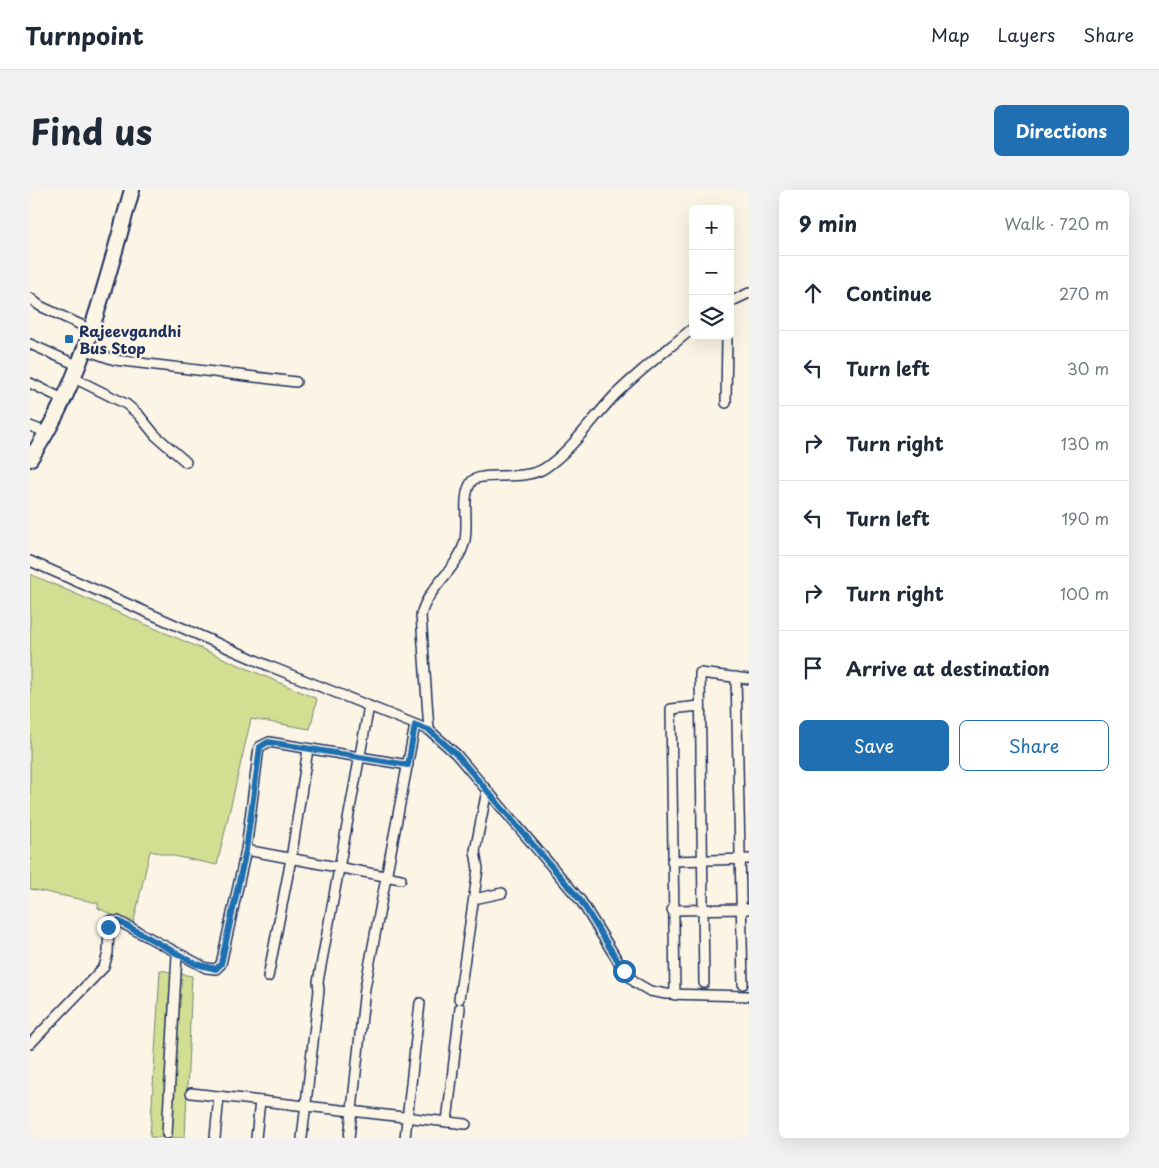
<!DOCTYPE html>
<meta charset="utf-8">
<style>
:root{--surface:#fff;--page:#f2f2f3;--text:#1f2937;--muted:#747a83;--line:#e0e1e3;--accent:#1f6fb2}
body{margin:0;font-family:"Playpen Sans",sans-serif;background:var(--page);color:var(--text)}
.controls{position:absolute;right:15px;top:15px;display:grid;overflow:hidden;border-radius:8px;box-shadow:0 5px 20px #0002}
.controls button{width:45px;height:45px;display:grid;place-items:center;padding:0;border:0;border-bottom:1px solid var(--line);background:var(--surface);color:var(--text);font:25px sans-serif}
.stop{position:absolute;width:15px;height:15px;margin:-11px;border:4px solid #1f6fb2;border-radius:50%;background:#fff}
.stop.end{background:#1f6fb2;border-color:#fff;box-shadow:0 1px 5px #0008}
.list{margin:0;padding:0;list-style:none}
h2{display:flex;justify-content:space-between;align-items:center;height:65px;margin:0;padding:0 20px;font-size:21px}
h2 small{font-size:16px;font-weight:400;color:var(--muted)}
.list li{display:grid;grid-template-columns:32px 1fr auto;gap:15px;align-items:center;box-sizing:border-box;height:75px;padding:0 20px;border-top:1px solid var(--line)}
.list b{display:block;font-size:19px;white-space:nowrap}
.list em{font-size:16px;font-style:normal;color:var(--muted)}
.actions{display:flex;gap:10px;padding:15px 20px}
.actions a{flex:1;padding:11px 0;border:1px solid var(--accent);border-radius:8px;text-align:center;font-size:18px;color:var(--accent)}
.actions .main{background:var(--accent);color:#fff}
.icon{flex:none;width:28px;height:28px;fill:none;stroke:currentColor;stroke-width:2;stroke-linecap:round;stroke-linejoin:round}
.map{position:relative;flex:none;width:719px;height:948px;overflow:hidden;border-radius:8px}
header{display:flex;align-items:center;gap:30px;box-sizing:border-box;height:70px;padding:0 25px;background:var(--surface);border-bottom:1px solid var(--line)}
header strong{font-size:24px}
nav{display:flex;gap:28px;margin-inline-start:auto;font-size:18px}
.intro{display:flex;align-items:center;justify-content:space-between;box-sizing:border-box;height:120px;padding:0 30px}
h1{margin:0;font-size:35px}
.button{padding:12px 22px;border-radius:8px;background:var(--accent);color:#fff;font-size:18px;font-weight:700}
main{display:flex;gap:30px;padding:0 30px}
aside{flex:1;background:var(--surface);border-radius:8px;box-shadow:0 5px 20px #0002}
.map>svg:first-child{display:block}
.green{fill:#d2de91;stroke:#768678}
.lines{fill:none;stroke-linecap:round;stroke-linejoin:round}
.minor-casing{stroke:#1b2f5e;stroke-width:12}
.highway-casing{stroke:#1b2f5e;stroke-width:18}
.minor{stroke:#fcf5e5;stroke-width:9}
.highway{stroke:#fcf5e5;stroke-width:14}
.route{stroke:#1f6fb2;stroke-width:6}
.poi-dot{fill:#1f6fb2;stroke:#fcf5e5;stroke-width:2}
.labels{text-anchor:middle;dominant-baseline:central;stroke-width:4.5;stroke-linejoin:round;paint-order:stroke}
.poi-label{font-size:15px;font-weight:bold;fill:#1b2f5e;stroke:#fcf5e5;text-anchor:start}
</style>
<header>
<strong>Turnpoint</strong>
<nav><a>Map</a><a>Layers</a><a>Share</a></nav>
</header>
<div class="intro"><h1>Find us</h1><a class="button">Directions</a></div>
<main>
<div class="map">
<svg width="719" height="948" viewBox="0 0 719 948">
<rect width="100%" height="100%" fill="#fcf5e5"/>
<filter id="ink" filterUnits="userSpaceOnUse"><feTurbulence type="fractalNoise" baseFrequency=".02" numOctaves="2"/><feDisplacementMap in="SourceGraphic" scale="10" xChannelSelector="R" yChannelSelector="G"/><feConvolveMatrix kernelMatrix="1 2 1 2 8 2 1 2 1" color-interpolation-filters="sRGB"/></filter>
<g filter="url(#ink)">
<!-- green -->
<g class="green">
<polygon points="0,384 287,509 280,539 221,529 187,675 120,661 103,735 68,718 68,713 0,699"/>
<polygon points="130,780 162,786 155,948 120,947"/>
</g>
<g class="lines">
<!-- minor casing -->
<g class="minor-casing">
<g id="minor">
<polyline points="0,108 10,116 62,140"/>
<polyline points="700,112 719,103"/>
<polyline points="0,154 47,175"/>
<polyline points="53,159 85,170 266,192"/>
<polyline points="42,187 96,214 109,225 125,245 156,272"/>
<polyline points="0,193 33,209"/>
<polyline points="696,213 697,146"/>
<polyline points="0,236 18,243"/>
<polyline points="0,371 239,476 399,540 426,564 551,711 594,781 606,793 620,801 636,804 719,806"/>
<polyline points="706,487 713,794"/>
<path d="M399 540 391 425C398 397 426 381 434 354 440 336 430 307 442 291 451 281 494 292 515 278 543 259 562 229 585 205 609 181 637 160 663 138"/>
<polyline points="216,660 371,689"/>
<polyline points="642,671 719,669"/>
<polyline points="444,709 472,703"/>
<polyline points="642,720 719,719"/>
<polyline points="238,787 261,669 278,559"/>
<polyline points="674,793 670,483 719,489"/>
<polyline points="645,805 641,519 670,516"/>
<polyline points="429,809 448,679 445,661 457,600"/>
<polyline points="0,854 74,777 78,763 79,731 88,731 176,778 186,779 191,774 216,660 229,557 239,552 378,575"/>
<polyline points="161,903 436,934"/>
<polyline points="417,932 430,818"/>
<polyline points="137,944 147,765"/>
<polyline points="185,948 189,906"/>
<polyline points="226,948 230,911"/>
<polyline points="272,948 289,800 288,792 339,516"/>
<polyline points="319,948 335,798 385,535"/>
<polyline points="375,948 390,813"/>
</g>
</g>
<!-- highway casing -->
<g class="highway-casing">
<path id="highway" d="M0 269C54 190 76 91 102 0"/>
</g>
<!-- minor -->
<use href="#minor" class="minor"/>
<!-- highway -->
<use href="#highway" class="highway"/>
</g>
</g>
<g class="lines" filter="url(#ink)">
<!-- route -->
<polyline class="route" points="78,737 79,732 88,731 166,774 186,779 191,774 216,660 230,557 238,552 378,575 385,535 399,540 426,564 551,711 594,781"/>
</g>
<!-- markers -->
<rect class="poi-dot" x="34" y="144" width="10" height="10" rx="2.5"/>
<g class="labels">
<!-- poi labels -->
<g class="poi-label">
<text x="49" y="140">Rajeevgandhi<tspan x="49" dy="17">Bus Stop</tspan></text>
</g>
</g>
</svg>
<div class="controls">
<button>+</button>
<button>−</button>
<button><svg class="icon" aria-label="layers" viewBox="0 0 24 24"><path d="M12 4l9 5-9 5-9-5zM3 14l9 5 9-5"/></svg></button>
</div>
<div class="stop" style="left:594px;top:781px"></div>
<div class="stop end" style="left:78px;top:737px"></div>
</div>
<aside>
<h2>9 min<small>Walk · 720 m</small></h2>
<ul class="list">
<li><svg class="icon" aria-label="ahead" viewBox="0 0 24 24"><path d="M12 20V5M6 11l6-6 6 6"/></svg><div><b>Continue</b></div><em>270 m</em></li>
<li><svg class="icon" aria-label="left" viewBox="0 0 24 24"><path d="M17 20v-9H6M10 6l-5 5 5 5"/></svg><div><b>Turn left</b></div><em>30 m</em></li>
<li><svg class="icon" aria-label="right" viewBox="0 0 24 24"><path d="M7 20v-9h11M14 6l5 5-5 5"/></svg><div><b>Turn right</b></div><em>130 m</em></li>
<li><svg class="icon" aria-label="left" viewBox="0 0 24 24"><path d="M17 20v-9H6M10 6l-5 5 5 5"/></svg><div><b>Turn left</b></div><em>190 m</em></li>
<li><svg class="icon" aria-label="right" viewBox="0 0 24 24"><path d="M7 20v-9h11M14 6l5 5-5 5"/></svg><div><b>Turn right</b></div><em>100 m</em></li>
<li><svg class="icon" aria-label="arrive" viewBox="0 0 24 24"><path d="M6 21V4h12l-3 4 3 4H6"/></svg><div><b>Arrive at destination</b></div></li>
</ul>
<div class="actions"><a class="main">Save</a><a>Share</a></div>
</aside>
</main>
